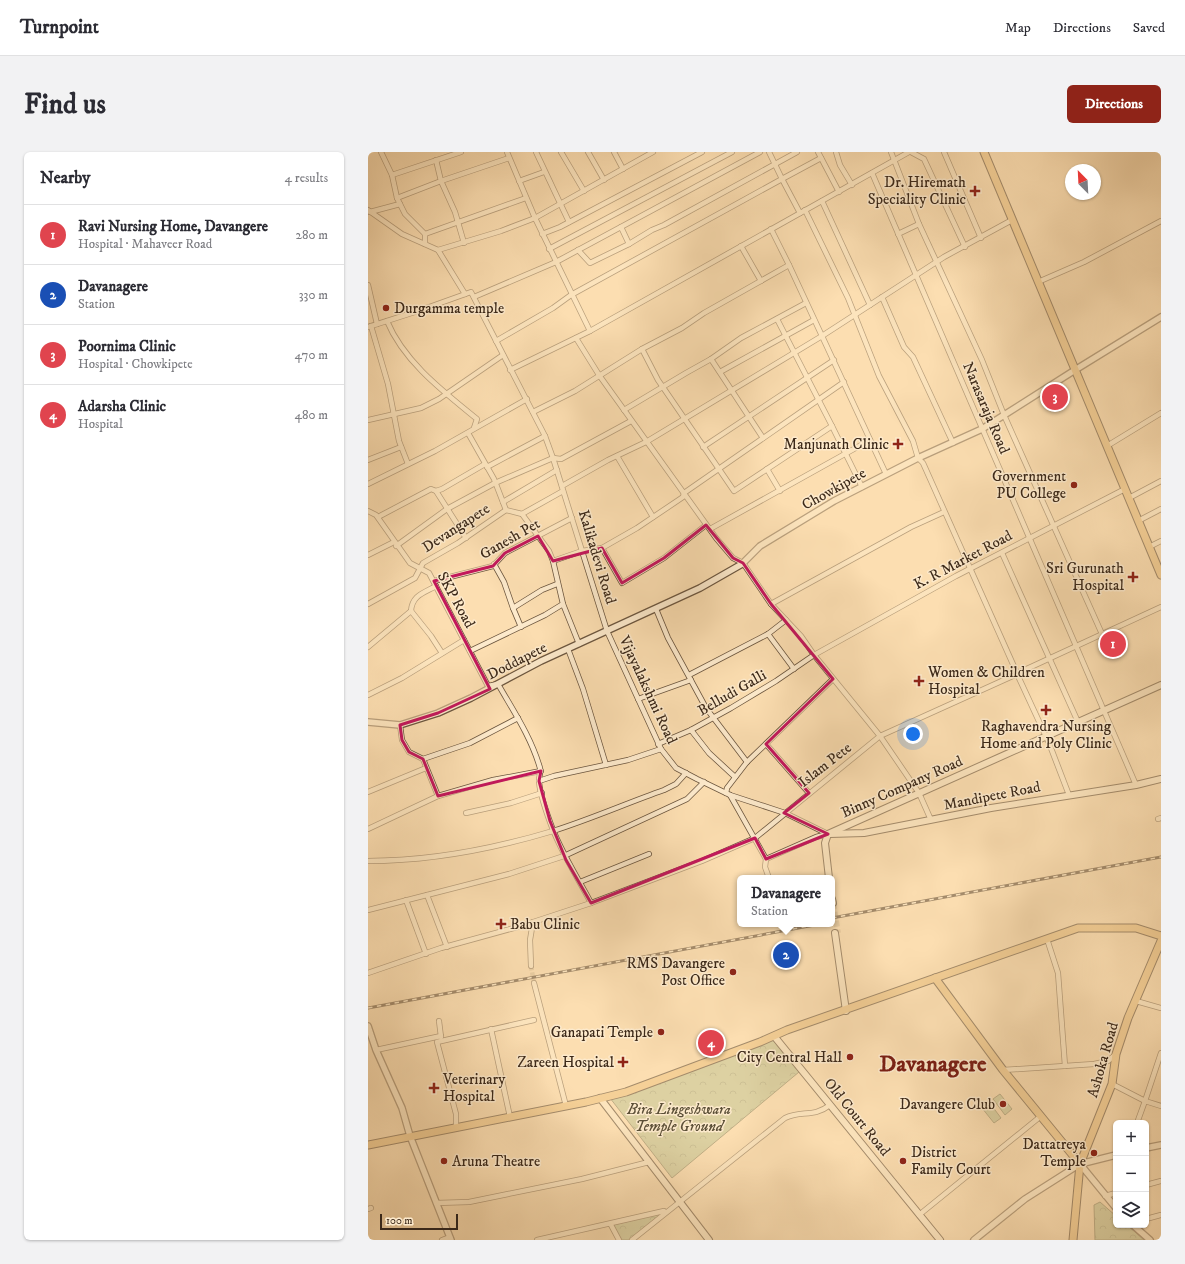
<!DOCTYPE html>
<meta charset="utf-8">
<style>
:root{--surface:#fff;--page:#f2f2f3;--text:#2b2b33;--muted:#7c7c81;--line:#e1e1e2;--accent:#8f2418}
body{margin:0;font-family:"IM FELL DW Pica",serif;background:var(--page);color:var(--text)}
.controls{position:absolute;right:12px;bottom:12px;display:grid;overflow:hidden;border-radius:6px;box-shadow:0 1px 3px #0004}
.controls button{width:36px;height:36px;display:grid;place-items:center;padding:0;border:0;border-bottom:1px solid var(--line);background:var(--surface);color:var(--text);font:20px sans-serif}
.compass{position:absolute;left:697px;top:12px;width:36px;height:36px;border-radius:50%;background:var(--surface);box-shadow:0 1px 3px #0004;rotate:336deg}
.scale{position:absolute;left:12px;bottom:10px;width:78px;box-sizing:border-box;padding-left:4px;border:2px solid #3c2919;border-top:0;font-size:11px;line-height:14px;white-space:nowrap;color:#3c2919;-webkit-text-stroke:3px #fdeacc;paint-order:stroke}
.you{position:absolute;left:545px;top:582px;width:14px;height:14px;margin:-10px;border:3px solid #fff;border-radius:50%;background:#1a73e8;box-shadow:0 0 0 6px #1a73e833}
.badge{display:grid;place-items:center;width:26px;height:26px;border-radius:50%;background:var(--accent);color:#fff;font-size:13px;font-weight:700}
.pin{position:absolute;translate:-50% -50%;border:2px solid #fff;box-shadow:0 1px 4px #0006}
.popup{position:absolute;left:369px;top:723px;width:98px;height:52px;box-sizing:border-box;display:grid;place-content:center;border-radius:6px;background:var(--surface);filter:drop-shadow(0 1px 3px #0005);font-size:13px;white-space:nowrap;color:var(--muted)}
.popup b{font-size:15px;color:var(--text)}
.popup::after{content:'';position:absolute;left:50%;top:100%;margin-left:-8px;border:8px solid transparent;border-top-color:var(--surface)}
.list{margin:0;padding:0;list-style:none}
h2{display:flex;justify-content:space-between;align-items:center;height:52px;margin:0;padding:0 16px;font-size:17px}
h2 small{font-size:13px;font-weight:400;color:var(--muted)}
.list li{display:grid;grid-template-columns:26px 1fr auto;gap:12px;align-items:center;box-sizing:border-box;height:60px;padding:0 16px;border-top:1px solid var(--line)}
.list b{display:block;font-size:15px;white-space:nowrap}
.list p{margin:0;font-size:13px;white-space:nowrap;color:var(--muted)}
.list em{font-size:13px;font-style:normal;color:var(--muted)}
.icon{flex:none;width:22px;height:22px;fill:none;stroke:currentColor;stroke-width:2;stroke-linecap:round;stroke-linejoin:round}
.map{position:relative;flex:none;width:793px;height:1088px;overflow:hidden;border-radius:6px}
header{display:flex;align-items:center;gap:24px;box-sizing:border-box;height:56px;padding:0 20px;background:var(--surface);border-bottom:1px solid var(--line)}
header strong{font-size:19px}
nav{display:flex;gap:22px;margin-inline-start:auto;font-size:14px}
.intro{display:flex;align-items:center;justify-content:space-between;box-sizing:border-box;height:96px;padding:0 24px}
h1{margin:0;font-size:28px}
.button{padding:10px 18px;border-radius:6px;background:var(--accent);color:#fff;font-size:14px;font-weight:700}
main{display:flex;gap:24px;padding:0 24px}
aside{flex:1;background:var(--surface);border-radius:6px;box-shadow:0 1px 3px #0004}
.map>svg:first-child{display:block}
.grass{fill:#b9c290;stroke:#7a7654}
.forest{fill:url(#forest-crowns);stroke:#7a7654}
.lines{fill:none;stroke-linecap:round;stroke-linejoin:round}
.minor-tunnel{stroke:#d6ba93;stroke-width:4.5;stroke-dasharray:4.5 2;stroke-linecap:butt}
.secondary-tunnel{stroke:#d6ba93;stroke-width:6;stroke-dasharray:6 3;stroke-linecap:butt}
.minor-casing{stroke:#6c563f;stroke-width:6}
.tertiary-casing{stroke:#6c563f;stroke-width:8}
.secondary-casing{stroke:#3c2919;stroke-width:8}
.primary-casing{stroke:#3c2919;stroke-width:9}
.minor{stroke:#fdeacc;stroke-width:4.5}
.tertiary{stroke:#fdeacc;stroke-width:5.5}
.secondary{stroke:#fdeacc;stroke-width:6}
.primary{stroke:#eebf78;stroke-width:7}
.rail-casing{stroke:#3c2919;stroke-width:3}
.rail{stroke:#fdeacc;stroke-width:1.5;stroke-dasharray:4.5;stroke-linecap:butt}
.marked{fill:none;stroke:#c2185b;stroke-width:3;stroke-linejoin:round}
.poi-dot{fill:#8f2418;stroke:#fdeacc;stroke-width:1.5}
.labels{text-anchor:middle;dominant-baseline:central;stroke-width:3;stroke-linejoin:round;paint-order:stroke}
.poi-label{font-size:15px;fill:#3c2919;stroke:#fdeacc;text-anchor:end}
.street-label{font-size:15px;fill:#3c2919;stroke:#fdeacc}
.park-label{font-size:15px;font-style:italic;fill:#5b4f37;stroke:#fdeacc}
.town-label{font-size:23px;font-weight:bold;fill:#7a1f14;stroke:#fdeacc}
</style>
<header>
<strong>Turnpoint</strong>
<nav><a>Map</a><a>Directions</a><a>Saved</a></nav>
</header>
<div class="intro"><h1>Find us</h1><a class="button">Directions</a></div>
<main>
<aside>
<h2>Nearby<small>4 results</small></h2>
<ul class="list">
<li><span class="badge" style="background:#e0444e">1</span><div><b>Ravi Nursing Home, Davangere</b><p>Hospital · Mahaveer Road</p></div><em>280 m</em></li>
<li><span class="badge" style="background:#1a4fb4">2</span><div><b>Davanagere</b><p>Station</p></div><em>330 m</em></li>
<li><span class="badge" style="background:#e0444e">3</span><div><b>Poornima Clinic</b><p>Hospital · Chowkipete</p></div><em>470 m</em></li>
<li><span class="badge" style="background:#e0444e">4</span><div><b>Adarsha Clinic</b><p>Hospital</p></div><em>480 m</em></li>
</ul>
</aside>
<div class="map">
<svg width="793" height="1088" viewBox="0 0 793 1088">
<defs>
<pattern id="forest-crowns" width="20" height="18" patternUnits="userSpaceOnUse"><rect width="20" height="18" fill="#b9c290"/><path d="M2 6a3 3 0 1 1 6 0M12 15a3 3 0 1 1 6 0" fill="none" stroke="#989e75"/></pattern>
</defs>
<rect width="100%" height="100%" fill="#fcdeb1"/>
<filter id="stains"><feTurbulence type="fractalNoise" baseFrequency=".005" numOctaves="4"/><feColorMatrix values="0 0 0 0 .2 0 0 0 0 .09 0 0 0 0 .02 0 0 0 .5 -.17"/></filter>
<radialGradient id="worn" r=".72"><stop offset=".6" stop-color="#630" stop-opacity="0"/><stop offset="1" stop-color="#630" stop-opacity=".3"/></radialGradient>
<!-- grass -->
<g class="grass">
<polygon points="632,942 644,957 637,963 625,947"/>
<polygon points="621,950 633,966 626,971 614,956"/>
</g>
<!-- forest -->
<g class="forest">
<polygon points="404,887 431,920 304,1026 242,946"/>
<polygon points="732,1050 748,1064 748,1073 759,1073 776,1088 727,1088 726,1053"/>
<polygon points="294,1061 261,1088 253,1088 245,1073"/>
</g>
<g class="lines">
<!-- minor-tunnel -->
<polyline class="minor-tunnel" points="163,814 166,831"/>
<!-- secondary-tunnel -->
<polyline class="secondary-tunnel" points="465,751 470,781"/>
<!-- minor casing -->
<g class="minor-casing">
<g id="minor">
<polyline points="13,0 24,23 29,46"/>
<polyline points="139,0 167,66 222,179"/>
<polyline points="168,0 201,70"/>
<polyline points="193,0 216,39"/>
<polyline points="220,0 236,28"/>
<polyline points="246,0 255,17"/>
<polyline points="401,0 414,27 453,6"/>
<polyline points="450,0 471,40"/>
<polyline points="468,0 472,13 484,33"/>
<polyline points="523,0 551,72 614,208 636,263 734,482"/>
<polyline points="543,0 556,7 597,95"/>
<polyline points="576,0 613,86"/>
<polyline points="504,21 768,633"/>
<polyline points="24,23 93,0"/>
<polyline points="151,29 176,20"/>
<polyline points="454,49 502,153"/>
<polyline points="0,58 34,82 70,98 97,142"/>
<polyline points="437,58 480,146 511,224 545,289 550,306 555,311 648,519"/>
<polyline points="2,60 32,52"/>
<polyline points="403,77 421,113"/>
<polyline points="57,82 37,62 29,46 73,29 68,8"/>
<polyline points="174,82 192,75 334,0"/>
<polyline points="530,82 551,72"/>
<polyline points="96,91 87,60 73,29 141,6"/>
<polyline points="57,92 57,82 158,46"/>
<polyline points="261,92 284,78 296,73 429,0"/>
<polyline points="373,94 393,129"/>
<polyline points="181,97 364,0"/>
<polyline points="70,98 133,79 167,66 285,0"/>
<polyline points="210,98 222,111 261,92 253,75"/>
<polyline points="670,130 716,110 793,69"/>
<polyline points="0,133 9,172"/>
<polyline points="106,145 188,110 392,0"/>
<polyline points="514,145 536,195 545,205 585,291"/>
<path d="M19 169C36 210 76 240 109 267L106 276"/>
<polyline points="3,174 20,232 31,289 40,312"/>
<polyline points="0,175 50,159 103,140 177,284 185,306 239,479 293,597 308,616 329,627 362,643 417,661 460,682"/>
<polyline points="208,186 231,223 348,386 365,406 375,411 403,452 433,484 446,503 512,584 551,641 563,668"/>
<polyline points="128,189 185,156 203,143 414,27 432,61"/>
<polyline points="274,197 290,228 366,339 464,274 409,167"/>
<polyline points="343,207 373,186 438,151"/>
<polyline points="142,218 222,179 541,0"/>
<polyline points="352,220 446,168"/>
<polyline points="256,258 318,221 343,207 395,286"/>
<polyline points="165,260 207,239 274,197 314,176 336,161 421,113 454,184 576,105 644,68"/>
<polyline points="0,268 53,256 71,247 135,203"/>
<polyline points="464,274 494,335"/>
<polyline points="100,281 126,327 138,358 154,362 181,399 185,409 214,399 234,396 269,376 315,345 316,341 476,230"/>
<polyline points="739,294 793,261"/>
<polyline points="335,295 466,208"/>
<polyline points="249,304 285,365"/>
<polyline points="0,308 33,295"/>
<polyline points="119,315 177,284"/>
<polyline points="399,317 412,339"/>
<polyline points="0,332 67,299 159,247"/>
<polyline points="194,334 240,308 278,290 454,184 518,322"/>
<polyline points="68,339 98,386"/>
<polyline points="761,346 793,329"/>
<polyline points="135,350 189,318"/>
<path d="M0 359 8 363 42 411 61 421 120 534 130 532C146 560 163 585 172 616 173 621 171 624 171 628 171 639 178 659 182 670 192 699 209 724 223 751"/>
<polyline points="154,362 195,339"/>
<polyline points="10,365 63,337 68,339 74,337 117,312"/>
<polyline points="770,369 793,357"/>
<polyline points="342,377 502,288"/>
<polyline points="28,394 79,357 127,331 185,306 193,307 263,269"/>
<polyline points="781,395 793,389"/>
<polyline points="234,396 254,431 296,406 338,373"/>
<polyline points="634,401 710,570"/>
<polyline points="0,403 26,390"/>
<polyline points="126,412 136,430 145,456"/>
<polyline points="66,429 125,414 137,401 204,366"/>
<polyline points="0,452 47,426 55,411 90,391 138,358"/>
<polyline points="195,452 211,492"/>
<polyline points="403,452 543,375 576,360"/>
<polyline points="288,457 300,486 338,556 379,610"/>
<polyline points="43,459 63,484 74,501"/>
<polyline points="153,475 145,456 174,438 189,432"/>
<polyline points="400,482 426,517"/>
<path d="M0 495 43 459C44 443 56 441 68 434"/>
<polyline points="200,497 215,537 238,613"/>
<polyline points="102,499 177,463 195,452 185,409"/>
<polyline points="652,520 793,455"/>
<polyline points="321,523 400,482 418,468"/>
<polyline points="650,524 681,591 701,643"/>
<polyline points="0,543 34,526 96,488"/>
<polyline points="270,547 323,528"/>
<polyline points="32,573 34,588 41,600 55,607 70,644"/>
<polyline points="323,578 341,601 367,625"/>
<polyline points="290,592 323,578 363,556 408,529 446,503 588,424 757,337"/>
<polyline points="398,592 441,641"/>
<polyline points="55,607 102,591 150,566"/>
<polyline points="171,629 186,624 260,608 293,597"/>
<polyline points="0,640 58,616"/>
<polyline points="358,641 359,636 379,610 465,527"/>
<polyline points="362,643 398,707 448,685 460,682"/>
<polyline points="98,661 143,651 174,641"/>
<polyline points="790,667 793,666"/>
<polyline points="0,677 70,644 125,628 173,619"/>
<polyline points="398,707 397,715 401,726"/>
<path d="M0 709C63 709 125 697 185 679 223 667 259 651 296 638L308 632 318 621"/>
<polyline points="212,730 281,702"/>
<polyline points="59,743 79,795"/>
<polyline points="38,748 58,802"/>
<polyline points="0,758 141,722 196,704 319,647 336,630"/>
<polyline points="679,787 690,821 697,914"/>
<polyline points="163,814 162,788 165,770"/>
<polyline points="0,821 73,796 153,774 223,751 334,709 387,686 512,584 647,523"/>
<polyline points="166,831 198,954"/>
<polyline points="768,849 793,856"/>
<polyline points="71,869 73,885"/>
<polyline points="123,877 142,965"/>
<polyline points="8,898 73,884"/>
<polyline points="635,918 726,912 740,909 748,902"/>
<polyline points="744,932 777,949 793,901"/>
<polyline points="769,971 777,949 793,954"/>
<polyline points="88,975 88,962 69,890 166,868"/>
<polyline points="778,1033 793,1029"/>
<polyline points="737,1044 748,1041"/>
<polyline points="68,1051 101,1050 214,1027 281,1010"/>
<polyline points="0,1057 3,1056"/>
<polyline points="551,1063 673,964"/>
<polyline points="778,1067 793,1063"/>
<polyline points="243,1073 251,1088"/>
<polyline points="74,1088 82,1085"/>
<polyline points="169,1088 296,1059"/>
<path d="M264 1088 417 966C434 958 445 966 462 953"/>
</g>
</g>
<!-- tertiary casing -->
<g class="tertiary-casing">
<g id="tertiary">
<polyline points="0,570 32,573 70,561 103,546 173,509 332,436 374,412 392,394 466,349 550,306 614,277 707,218 793,165"/>
<polyline points="0,874 8,898 34,956 42,984 83,1088"/>
<polyline points="778,996 793,993"/>
<polyline points="712,1012 748,1056"/>
<polyline points="765,1073 782,1088"/>
<polyline points="606,1088 657,1047 712,1012 748,1003"/>
</g>
</g>
<!-- secondary casing -->
<g class="secondary-casing">
<g id="secondary">
<polyline points="460,682 793,533"/>
<polyline points="460,682 457,691 461,726"/>
<polyline points="462,682 496,681 623,656 768,633 793,627"/>
<polyline points="464,747 465,751"/>
<polyline points="467,781 478,859"/>
<polyline points="406,884 572,1088"/>
<polyline points="232,946 341,1088"/>
</g>
</g>
<!-- primary casing -->
<g class="primary-casing">
<g id="primary">
<polyline points="616,0 793,423"/>
<polyline points="567,826 635,918 712,1012"/>
<polyline points="0,993 218,950 258,940 392,890 419,878 710,776 768,776 793,784"/>
<polyline points="705,1088 712,1012 744,932 748,902 760,866 793,789"/>
</g>
</g>
<!-- minor -->
<use href="#minor" class="minor"/>
<!-- tertiary -->
<use href="#tertiary" class="tertiary"/>
<!-- secondary -->
<use href="#secondary" class="secondary"/>
<!-- primary -->
<use href="#primary" class="primary"/>
<!-- rail casing -->
<g class="rail-casing">
<g id="rail">
<polyline points="464,766 793,705"/>
<polyline points="0,856 452,772"/>
</g>
</g>
<!-- rail -->
<use href="#rail" class="rail"/>
</g>
<!-- marked area -->
<path d="M0 0H793V1088H0ZM338 373 365 406 375 411 403 452 465 527 398 592 441 641 416 661 460 682 398 707 387 686 223 751 198 708 182 669 171 629 173 619 70 644 55 607 41 600 34 588 32 573 70 561 122 537 66 429 125 414 137 401 170 384 185 409 234 396 254 431 296 406Z" fill="#fcdeb1" fill-opacity=".55" fill-rule="evenodd"/>
<path class="marked" d="M338 373 365 406 375 411 403 452 465 527 398 592 441 641 416 661 460 682 398 707 387 686 223 751 198 708 182 669 171 629 173 619 70 644 55 607 41 600 34 588 32 573 70 561 122 537 66 429 125 414 137 401 170 384 185 409 234 396 254 431 296 406Z"/>
<!-- markers -->
<g class="poi-dot">
<path d="M605 33h4v4h4v4h-4v4h-4v-4h-4v-4h4z"/>
<circle cx="18" cy="156" r="4"/>
<path d="M528 286h4v4h4v4h-4v4h-4v-4h-4v-4h4z"/>
<circle cx="706" cy="333" r="4"/>
<path d="M763 419h4v4h4v4h-4v4h-4v-4h-4v-4h4z"/>
<path d="M549 523h4v4h4v4h-4v4h-4v-4h-4v-4h4z"/>
<path d="M676 552h4v4h4v4h-4v4h-4v-4h-4v-4h4z"/>
<path d="M131 766h4v4h4v4h-4v4h-4v-4h-4v-4h4z"/>
<circle cx="365" cy="820" r="4"/>
<circle cx="293" cy="880" r="4"/>
<circle cx="482" cy="905" r="4"/>
<path d="M253 904h4v4h4v4h-4v4h-4v-4h-4v-4h4z"/>
<path d="M64 930h4v4h4v4h-4v4h-4v-4h-4v-4h4z"/>
<circle cx="635" cy="952" r="4"/>
<circle cx="726" cy="1001" r="4"/>
<circle cx="76" cy="1009" r="4"/>
<circle cx="535" cy="1009" r="4"/>
</g>
<g class="labels">
<!-- poi labels -->
<g class="poi-label">
<text x="598" y="30">Dr. Hiremath<tspan x="598" dy="17">Speciality Clinic</tspan></text>
<text x="26" y="156" text-anchor="start">Durgamma temple</text>
<text x="521" y="292">Manjunath Clinic</text>
<text x="698" y="324">Government<tspan x="698" dy="17">PU College</tspan></text>
<text x="756" y="416">Sri Gurunath<tspan x="756" dy="17">Hospital</tspan></text>
<text x="560" y="520" text-anchor="start">Women &amp; Children<tspan x="560" dy="17">Hospital</tspan></text>
<text x="678" y="574" text-anchor="middle">Raghavendra Nursing<tspan x="678" dy="17">Home and Poly Clinic</tspan></text>
<text x="142" y="772" text-anchor="start">Babu Clinic</text>
<text x="357" y="811">RMS Davangere<tspan x="357" dy="17">Post Office</tspan></text>
<text x="285" y="880">Ganapati Temple</text>
<text x="474" y="905">City Central Hall</text>
<text x="246" y="910">Zareen Hospital</text>
<text x="75" y="927" text-anchor="start">Veterinary<tspan x="75" dy="17">Hospital</tspan></text>
<text x="627" y="952">Davangere Club</text>
<text x="718" y="992">Dattatreya<tspan x="718" dy="17">Temple</tspan></text>
<text x="543" y="1000" text-anchor="start">District<tspan x="543" dy="17">Family Court</tspan></text>
<text x="84" y="1009" text-anchor="start">Aruna Theatre</text>
</g>
<!-- street labels -->
<g class="street-label">
<text transform="translate(618 256) rotate(67)">Narasaraja Road</text>
<text transform="translate(466 337) rotate(-29)">Chowkipete</text>
<text transform="translate(88 376) rotate(-33)">Devangapete</text>
<text transform="translate(142 387) rotate(-30)">Ganesh Pet</text>
<text transform="translate(229 405) rotate(73)">Kalikadevi Road</text>
<text transform="translate(595 408) rotate(-28)">K. R Market Road</text>
<text transform="translate(88 448) rotate(61)">SKP Road</text>
<text transform="translate(149 509) rotate(-27)">Doddapete</text>
<text transform="translate(280 538) rotate(65)">Vijayalakshmi Road</text>
<text transform="translate(364 541) rotate(-30)">Belludi Galli</text>
<text transform="translate(457 613) rotate(-38)">Islam Pete</text>
<text transform="translate(534 635) rotate(-24)">Binny Company Road</text>
<text transform="translate(624 644) rotate(-11)">Mandipete Road</text>
<text transform="translate(735 908) rotate(-74)">Ashoka Road</text>
<text transform="translate(489 965) rotate(51)">Old Court Road</text>
</g>
<!-- park labels -->
<g class="park-label">
<text x="311" y="957">Bira Lingeshwara<tspan x="311" dy="17">Temple Ground</tspan></text>
</g>
<!-- town labels -->
<g class="town-label">
<text x="565" y="912">Davanagere</text>
</g>
</g>
<rect width="100%" height="100%" filter="url(#stains)"/>
<rect width="100%" height="100%" fill="url(#worn)"/>
</svg>
<div class="controls">
<button>+</button>
<button>−</button>
<button><svg class="icon" aria-label="layers" viewBox="0 0 24 24"><path d="M12 4l9 5-9 5-9-5zM3 14l9 5 9-5"/></svg></button>
</div>
<svg class="compass" viewBox="-18 -18 36 36"><path d="M0-13l5 13h-10z" fill="#e53935"/><path d="M0 13l5-13h-10z" fill="#7c7c81"/></svg>
<div class="scale">100 m</div>
<div class="you"></div>
<div class="pin badge" style="left:745px;top:492px;background:#e0444e">1</div>
<div class="pin badge" style="left:418px;top:803px;background:#1a4fb4">2</div>
<div class="popup"><b>Davanagere</b>Station</div>
<div class="pin badge" style="left:687px;top:245px;background:#e0444e">3</div>
<div class="pin badge" style="left:343px;top:891px;background:#e0444e">4</div>
</div>
</main>
